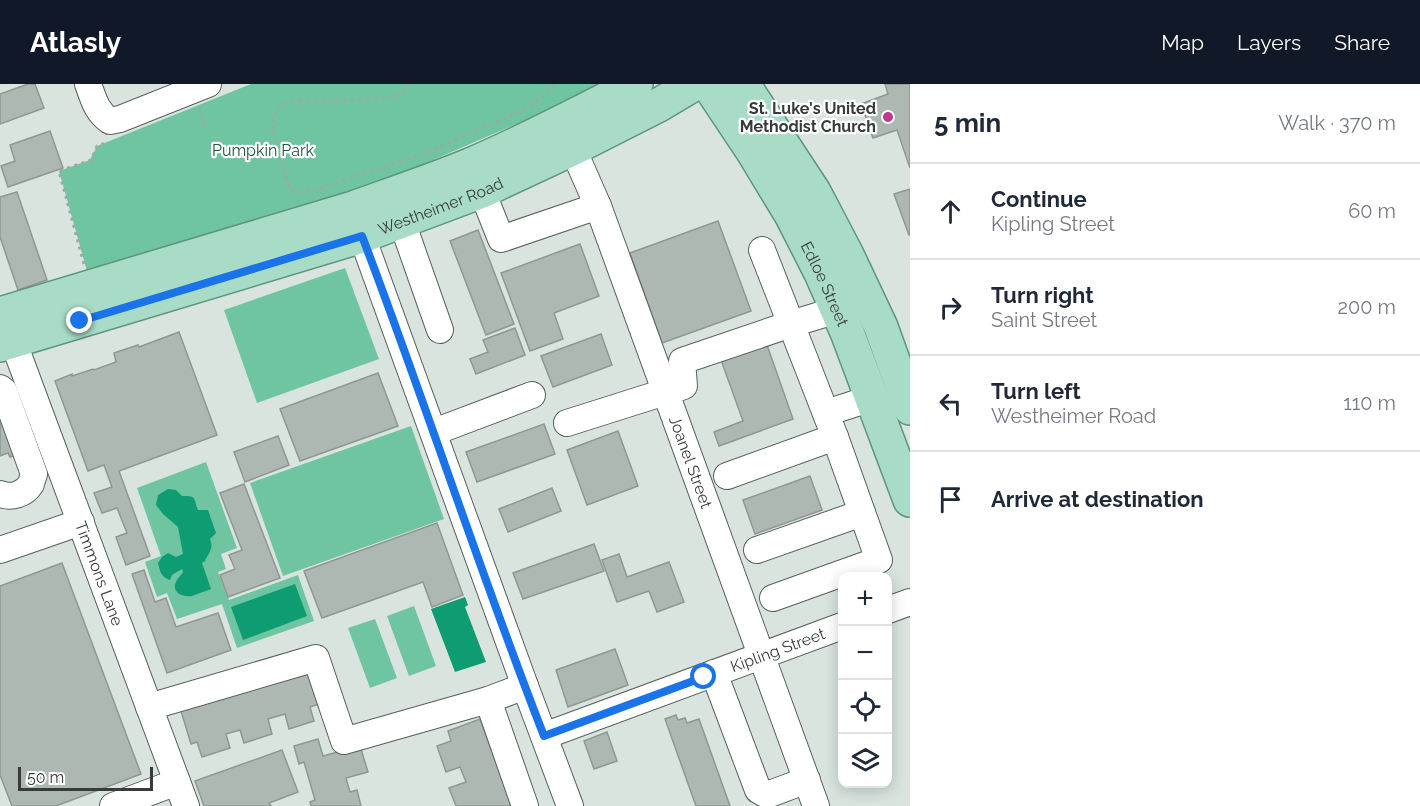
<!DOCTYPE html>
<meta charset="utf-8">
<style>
:root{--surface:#fff;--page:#f6f6f7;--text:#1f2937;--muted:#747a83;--line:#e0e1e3;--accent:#111827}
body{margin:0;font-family:Raleway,sans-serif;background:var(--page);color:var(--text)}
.controls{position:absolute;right:18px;bottom:18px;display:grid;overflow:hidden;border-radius:12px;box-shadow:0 3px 15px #0003}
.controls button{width:54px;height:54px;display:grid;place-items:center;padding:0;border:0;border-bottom:2px solid var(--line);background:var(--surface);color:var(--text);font:30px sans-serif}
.scale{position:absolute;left:18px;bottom:15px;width:135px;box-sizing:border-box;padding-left:6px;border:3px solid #373c3a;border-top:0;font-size:16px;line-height:21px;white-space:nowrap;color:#373c3a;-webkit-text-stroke:4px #fff;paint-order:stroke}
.stop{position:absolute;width:18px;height:18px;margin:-14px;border:4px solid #1a73e8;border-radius:50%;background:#fff}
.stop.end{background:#1a73e8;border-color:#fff;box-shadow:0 2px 6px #0008}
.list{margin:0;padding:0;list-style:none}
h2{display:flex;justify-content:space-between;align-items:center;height:78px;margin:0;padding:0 24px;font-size:26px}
h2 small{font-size:20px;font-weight:400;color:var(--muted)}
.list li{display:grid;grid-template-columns:39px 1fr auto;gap:18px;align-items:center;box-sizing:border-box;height:96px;padding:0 24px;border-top:2px solid var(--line)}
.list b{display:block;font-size:22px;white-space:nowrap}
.list p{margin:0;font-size:20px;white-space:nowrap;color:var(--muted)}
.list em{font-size:20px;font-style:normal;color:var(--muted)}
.icon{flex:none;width:33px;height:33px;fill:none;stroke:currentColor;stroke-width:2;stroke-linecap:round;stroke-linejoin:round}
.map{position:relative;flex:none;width:910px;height:722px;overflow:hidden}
header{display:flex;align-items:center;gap:36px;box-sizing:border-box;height:84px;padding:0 30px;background:var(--accent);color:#fff}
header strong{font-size:28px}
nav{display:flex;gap:33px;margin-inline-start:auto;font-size:21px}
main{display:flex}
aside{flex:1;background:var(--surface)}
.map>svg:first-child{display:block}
.green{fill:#6fc4a2}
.water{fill:#0e9c73}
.building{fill:#adb8b3;stroke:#8e9893;stroke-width:1.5}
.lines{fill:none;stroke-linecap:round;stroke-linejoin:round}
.minor-casing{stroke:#56605b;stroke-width:28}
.major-casing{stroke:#5c947e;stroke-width:36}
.path{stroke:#9fa8a4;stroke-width:3;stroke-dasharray:3 4.5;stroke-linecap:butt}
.minor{stroke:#fff;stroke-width:26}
.major{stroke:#a9dcc7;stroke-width:33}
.route{stroke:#1a73e8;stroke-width:8}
.poi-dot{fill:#ba3c8a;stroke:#fff;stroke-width:2}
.labels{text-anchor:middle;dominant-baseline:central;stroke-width:4.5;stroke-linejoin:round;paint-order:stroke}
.poi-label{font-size:16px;font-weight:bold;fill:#373c3a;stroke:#fff;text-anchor:end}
.park-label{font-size:16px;fill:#235442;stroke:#fff}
.street-label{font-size:16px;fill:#373c3a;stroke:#fff}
</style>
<header>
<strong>Atlasly</strong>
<nav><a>Map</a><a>Layers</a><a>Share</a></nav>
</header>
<main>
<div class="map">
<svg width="910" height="722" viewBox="0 0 910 722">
<rect width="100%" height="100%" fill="#d9e4df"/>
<!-- green -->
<g class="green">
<polygon points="251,0 598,0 556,23 403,89 281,130 87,187 59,87 90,76 97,62"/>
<polygon points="345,184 379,275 257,319 224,226"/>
<polygon points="411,342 444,435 283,492 250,399"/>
<polygon points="206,378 237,464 221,470 226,485 218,488 229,516 298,491 314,537 237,564 222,520 177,535 167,509 157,513 145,478 161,472 137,404"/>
<polygon points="414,522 436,582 409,592 387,532"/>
<polygon points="375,535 397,594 370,604 348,544"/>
</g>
<!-- water -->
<g class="water">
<path d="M168 405 176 406 182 412C198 412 193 414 198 426H208L216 449 210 455C213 463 211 466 207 473 203 479 208 475 202 479L211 505C205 507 198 510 192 512 181 514 170 507 177 496 177 495 183 489 183 488L182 485 172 491 170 496C161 493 160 488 158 479L162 473 168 469 176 473 183 470 178 443 163 430 156 421 158 411Z"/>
<polygon points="295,500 307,532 243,556 231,523"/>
<polygon points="465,513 468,521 465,523 486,578 455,588 431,525"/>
</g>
<!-- building -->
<g class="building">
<polygon points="28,0 35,0 44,24 0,40 0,10"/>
<polygon points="885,0 910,0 910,84 897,46 873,54 861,20 888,10"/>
<polygon points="50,47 63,84 8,103 1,82 15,77 10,61"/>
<polygon points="910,105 910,151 909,151 894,110"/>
<polygon points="17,108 47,196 18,206 0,153 0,113"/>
<polygon points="718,137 751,227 662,259 630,169"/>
<polygon points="478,146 514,240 486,251 450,157"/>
<polygon points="580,160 599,212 554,229 563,255 530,267 501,189"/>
<polygon points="515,244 525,271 476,290 470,275 488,268 483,256"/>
<polygon points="179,248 217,351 119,387 150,472 126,481 116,453 127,449 117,424 102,429 94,409 112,403 104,381 88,387 55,297 72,290 72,292 93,285 94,286 116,278 114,269 138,261 139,263"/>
<polygon points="601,250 612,281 553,303 541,272"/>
<polygon points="767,261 793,335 719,362 714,348 743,337 721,276"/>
<polygon points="378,289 398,342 300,377 280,325"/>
<polygon points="0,311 23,368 10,373 8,369 0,372"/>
<polygon points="544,340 555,370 477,398 466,368"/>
<polygon points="618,347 638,402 587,421 567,366"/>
<polygon points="278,352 289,381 245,398 234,368"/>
<polygon points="810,392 822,426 755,450 743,416"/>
<polygon points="244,400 280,494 228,513 220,491 235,485 229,471 242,466 220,409"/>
<polygon points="552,404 561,427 508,448 499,425"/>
<polygon points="437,439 463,511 432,523 423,498 322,534 304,487"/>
<polygon points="594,460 604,487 523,515 513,489"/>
<polygon points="619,470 627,493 669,478 684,518 657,528 649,507 617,518 602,476"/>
<polygon points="62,479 141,690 56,722 12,722 0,691 0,502"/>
<polygon points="144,486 155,518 166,514 176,543 218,529 231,566 167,589 132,490"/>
<polygon points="615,565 628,601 568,623 556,586"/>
<polygon points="309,588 319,620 310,623 314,637 289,645 285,630 268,635 272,650 244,659 240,646 226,650 230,664 202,673 197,658 191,660 181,627"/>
<polygon points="676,631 678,636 685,634 687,639 699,635 730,722 696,722 665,635"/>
<polygon points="480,635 512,722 456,722 449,704 466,698 460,683 446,688 437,662 451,657 448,647"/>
<polygon points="607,648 617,677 594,685 584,657"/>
<polygon points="318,655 323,672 360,662 368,688 346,694 350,708 357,706 361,722 311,722 310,718 315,716 304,678 299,680 294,662"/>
<polygon points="282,666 298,708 269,719 271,722 204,722 195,697"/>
</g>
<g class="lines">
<!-- minor casing -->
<g class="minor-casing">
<g id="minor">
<path d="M88 0C94 16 96 27 110 37L120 35 208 0"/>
<path id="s1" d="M566 49 598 122 816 722"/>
<polyline points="482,107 501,155 598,122"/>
<polyline points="356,136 525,602 570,722"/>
<polyline points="402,138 440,246"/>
<path id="s2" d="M13 257 186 722"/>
<path d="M0 304 4 307 34 390C34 390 31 399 31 400 24 411 11 414 0 410"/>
<polyline points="826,329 872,314"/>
<polyline points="567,339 684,302 682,277 791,240 762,166"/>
<polyline points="434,348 532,311"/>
<polyline points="727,392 835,353 791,240 837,226"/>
<polyline points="0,466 81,438"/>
<polyline points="757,466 862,429"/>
<polyline points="773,514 879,476 835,353"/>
<polyline points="888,526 910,518"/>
<polyline points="714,589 758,706 767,711 807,696"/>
<polyline points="488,616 525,722"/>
<polyline points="149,623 316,574 344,657 488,616 525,602"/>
<path id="s3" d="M544 652 842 542"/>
<polyline points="113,722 177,698"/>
</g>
</g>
<!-- major casing -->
<g class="major-casing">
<g id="major">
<path id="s4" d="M708 0 752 66 792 132 821 189 847 248 910 416"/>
<polyline points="743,0 814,108 847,171 881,243 910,324"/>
<path d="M0 230 353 124C392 110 431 97 470 81 526 57 581 28 636 0"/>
<path id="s5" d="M0 261 362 152 482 107 574 64 657 22 694 0"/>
</g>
</g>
<!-- path -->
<g class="path">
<polyline points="409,0 400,10 391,14 319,17 294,16 283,20 276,27 273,34 273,45 287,97 291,106 298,109 318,105 426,69 530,23 555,0"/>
<polyline points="199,25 206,47"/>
<polyline points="84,180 59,87 91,76 97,62 106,59"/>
</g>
<!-- minor -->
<use href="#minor" class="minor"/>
<!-- major -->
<use href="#major" class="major"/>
</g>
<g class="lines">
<!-- route -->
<path class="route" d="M80 237 362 152C425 317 479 486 544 652L704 593"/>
</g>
<!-- markers -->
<circle class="poi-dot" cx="888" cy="33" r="6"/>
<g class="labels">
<!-- poi labels -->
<g class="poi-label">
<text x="876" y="24">St. Luke's United<tspan x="876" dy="18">Methodist Church</tspan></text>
</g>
<!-- park labels -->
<g class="park-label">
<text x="263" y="66">Pumpkin Park</text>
</g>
<!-- street labels -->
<g class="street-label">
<text stroke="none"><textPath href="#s5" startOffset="462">Westheimer Road</textPath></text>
<text stroke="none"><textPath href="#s4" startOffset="232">Edloe Street</textPath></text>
<text stroke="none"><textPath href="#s1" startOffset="352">Joanel Street</textPath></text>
<text stroke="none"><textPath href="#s2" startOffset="248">Timmons Lane</textPath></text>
<text stroke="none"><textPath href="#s3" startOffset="249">Kipling Street</textPath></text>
</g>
</g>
</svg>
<div class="controls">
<button>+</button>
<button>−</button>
<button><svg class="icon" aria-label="locate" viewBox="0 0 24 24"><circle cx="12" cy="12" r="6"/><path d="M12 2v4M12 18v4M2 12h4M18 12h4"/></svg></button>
<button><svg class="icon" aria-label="layers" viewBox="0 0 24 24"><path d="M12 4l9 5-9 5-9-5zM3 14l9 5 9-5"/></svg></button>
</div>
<div class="scale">50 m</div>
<div class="stop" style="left:704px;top:593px"></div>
<div class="stop end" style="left:80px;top:237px"></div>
</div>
<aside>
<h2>5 min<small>Walk · 370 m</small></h2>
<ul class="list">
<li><svg class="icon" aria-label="ahead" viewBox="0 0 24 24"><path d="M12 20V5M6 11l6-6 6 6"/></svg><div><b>Continue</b><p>Kipling Street</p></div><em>60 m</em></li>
<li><svg class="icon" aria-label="right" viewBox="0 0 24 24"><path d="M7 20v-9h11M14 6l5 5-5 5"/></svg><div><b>Turn right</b><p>Saint Street</p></div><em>200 m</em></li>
<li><svg class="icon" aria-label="left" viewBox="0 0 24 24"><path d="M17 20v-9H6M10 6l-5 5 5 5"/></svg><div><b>Turn left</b><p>Westheimer Road</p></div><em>110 m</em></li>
<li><svg class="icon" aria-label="arrive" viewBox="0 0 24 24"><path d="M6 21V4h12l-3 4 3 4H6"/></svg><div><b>Arrive at destination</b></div></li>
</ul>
</aside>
</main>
